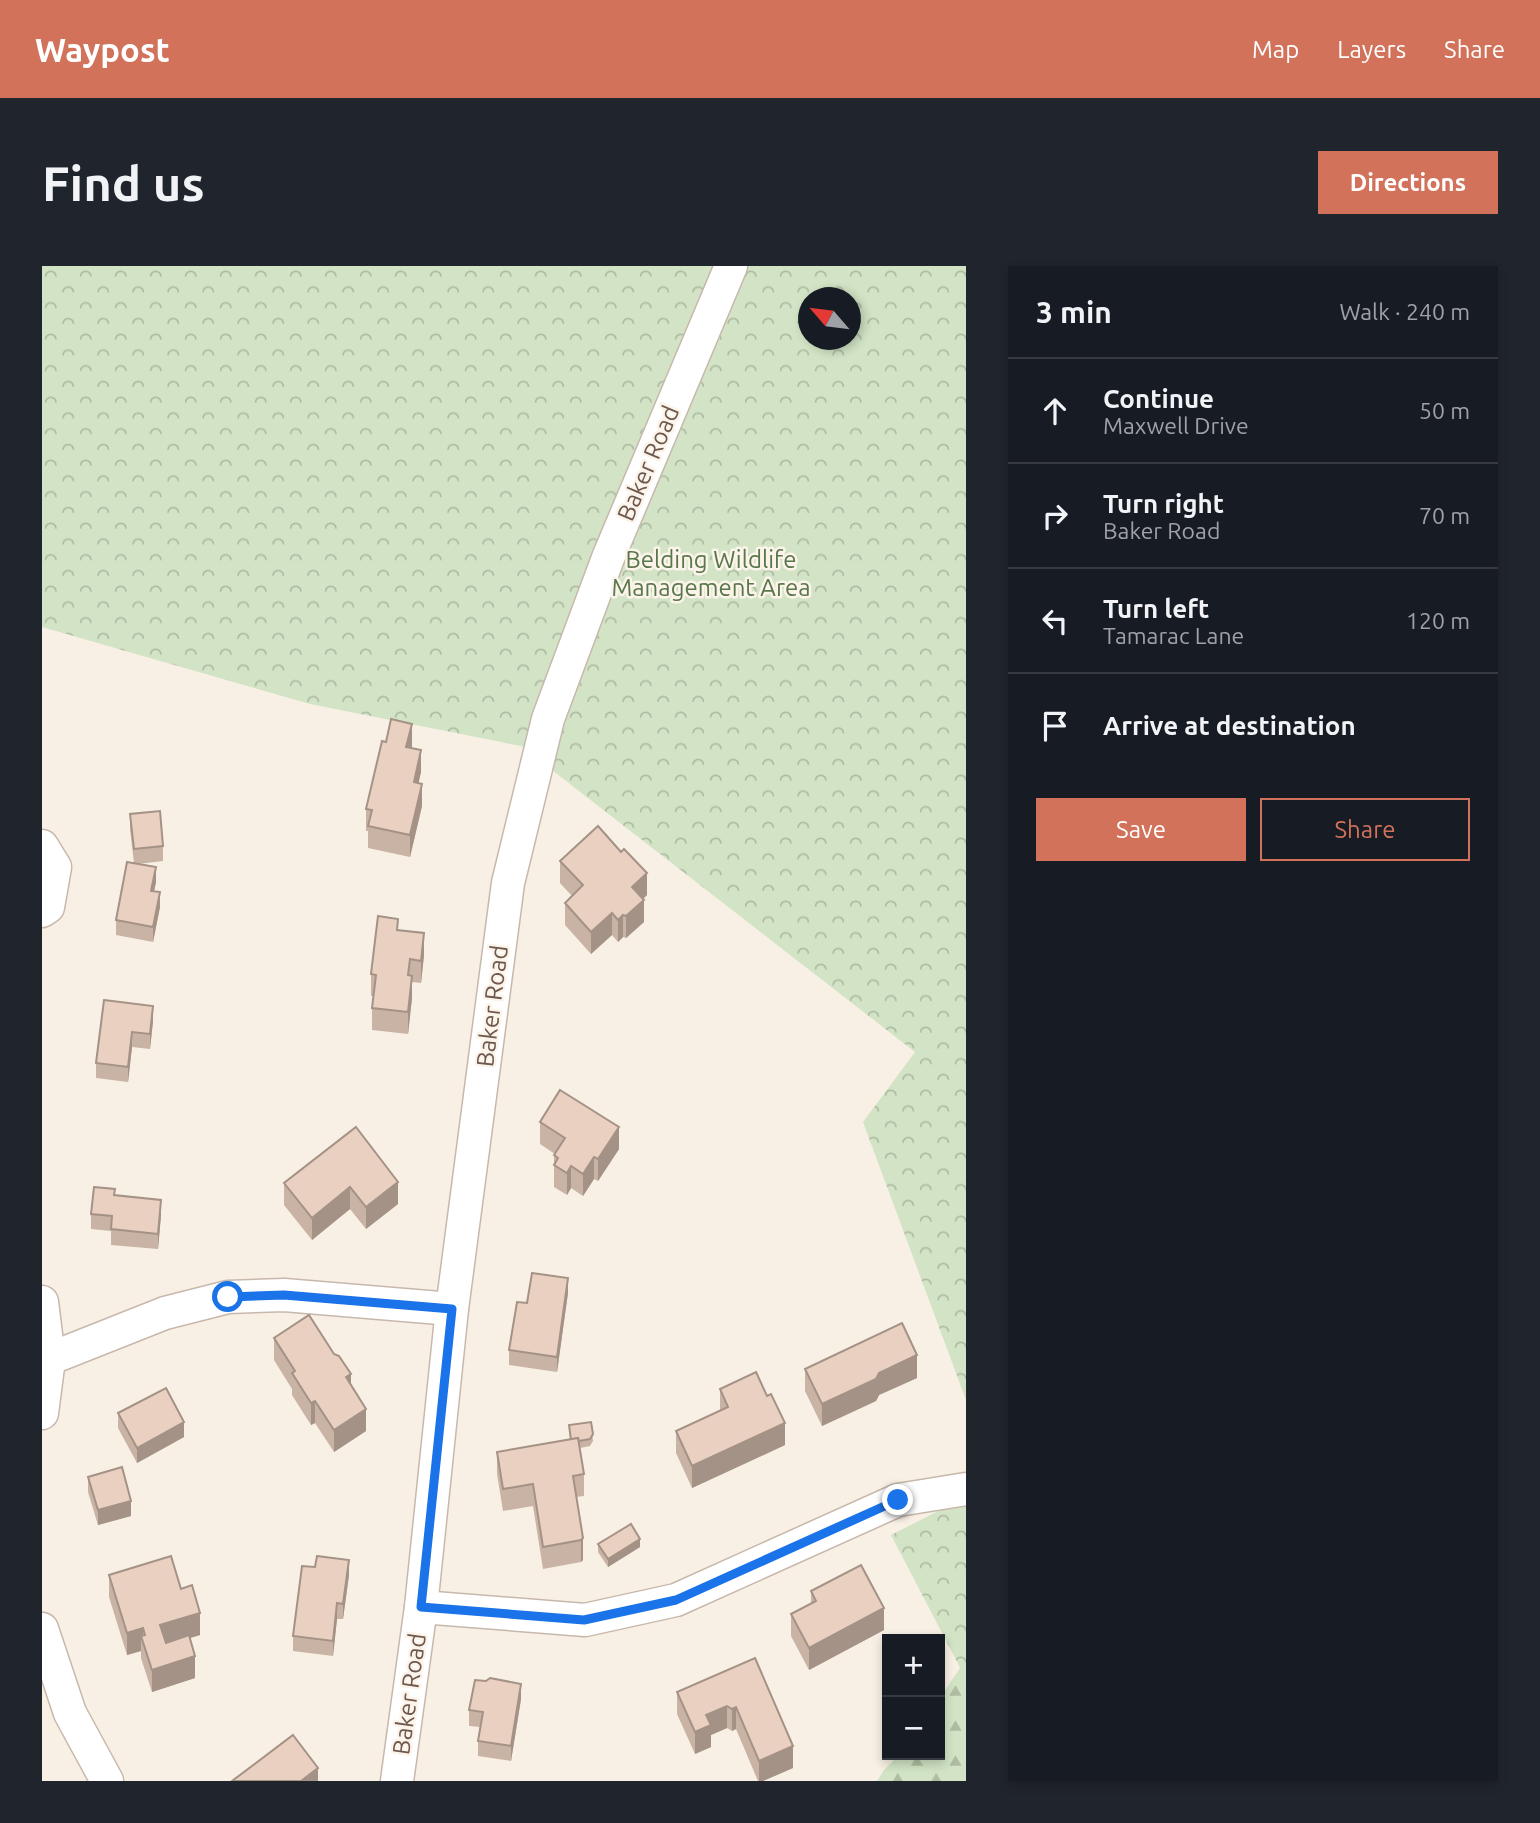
<!DOCTYPE html>
<meta charset="utf-8">
<style>
:root{--surface:#171b24;--page:#20242c;--text:#f1f3f6;--muted:#9ea1a6;--line:#363941;--accent:#d2725a}
body{margin:0;font-family:Ubuntu,sans-serif;background:var(--page);color:var(--text)}
.controls{position:absolute;right:21px;bottom:21px;display:grid;overflow:hidden;border-radius:0px;box-shadow:0 4px 10px #0003}
.controls button{width:63px;height:63px;display:grid;place-items:center;padding:0;border:0;border-bottom:2px solid var(--line);background:var(--surface);color:var(--text);font:35px sans-serif}
.compass{position:absolute;left:756px;top:21px;width:63px;height:63px;border-radius:50%;background:var(--surface);box-shadow:0 4px 10px #0003;rotate:298deg}
.stop{position:absolute;width:21px;height:21px;margin:-16px;border:5px solid #1a73e8;border-radius:50%;background:#fff}
.stop.end{background:#1a73e8;border-color:#fff;box-shadow:0 2px 7px #0008}
.list{margin:0;padding:0;list-style:none}
h2{display:flex;justify-content:space-between;align-items:center;height:91px;margin:0;padding:0 28px;font-size:30px}
h2 small{font-size:23px;font-weight:400;color:var(--muted)}
.list li{display:grid;grid-template-columns:46px 1fr auto;gap:21px;align-items:center;box-sizing:border-box;height:105px;padding:0 28px;border-top:2px solid var(--line)}
.list b{display:block;font-size:26px;white-space:nowrap}
.list p{margin:0;font-size:23px;white-space:nowrap;color:var(--muted)}
.list em{font-size:23px;font-style:normal;color:var(--muted)}
.actions{display:flex;gap:14px;padding:21px 28px}
.actions a{flex:1;padding:16px 0;border:2px solid var(--accent);border-radius:0px;text-align:center;font-size:24px;color:var(--accent)}
.actions .main{background:var(--accent);color:#fff}
.icon{flex:none;width:38px;height:38px;fill:none;stroke:currentColor;stroke-width:2;stroke-linecap:round;stroke-linejoin:round}
.map{position:relative;flex:none;width:924px;height:1515px;overflow:hidden;border-radius:0px}
header{display:flex;align-items:center;gap:42px;box-sizing:border-box;height:98px;padding:0 35px;background:var(--accent);color:#fff}
header strong{font-size:33px}
nav{display:flex;gap:38px;margin-inline-start:auto;font-size:24px}
.intro{display:flex;align-items:center;justify-content:space-between;box-sizing:border-box;height:168px;padding:0 42px}
h1{margin:0;font-size:49px}
.button{padding:18px 32px;border-radius:0px;background:var(--accent);color:#fff;font-size:24px;font-weight:700}
main{display:flex;gap:42px;padding:0 42px}
aside{flex:1;background:var(--surface);border-radius:0px;box-shadow:0 4px 10px #0003}
.map>svg:first-child{display:block}
.forest{fill:url(#forest-firs)}
.park{fill:url(#park-crowns);fill-rule:evenodd}
.lines{fill:none;stroke-linecap:round;stroke-linejoin:round}
.minor-casing{stroke:#c8b8ac;stroke-width:35}
.minor{stroke:#fff;stroke-width:32}
.wall{fill:#c9b3a5}
.shaded-wall{fill:#a49286}
.building{fill:#ead0c0;stroke:#a49286;stroke-width:2}
.route{stroke:#1a73e8;stroke-width:9}
.labels{text-anchor:middle;dominant-baseline:central;stroke-width:5;stroke-linejoin:round;paint-order:stroke}
.street-label{font-size:24px;fill:#6d584d;stroke:#fcf4ea}
.park-label{font-size:24px;fill:#58774a;stroke:#fcf4ea}
</style>
<header>
<strong>Waypost</strong>
<nav><a>Map</a><a>Layers</a><a>Share</a></nav>
</header>
<div class="intro"><h1>Find us</h1><a class="button">Directions</a></div>
<main>
<div class="map">
<svg width="924" height="1515" viewBox="0 0 924 1515">
<defs>
<pattern id="forest-firs" width="22" height="20" patternUnits="userSpaceOnUse" patternTransform="scale(1.75)"><rect width="22" height="20" fill="#d2e4c5"/><path d="M5 1l3.5 6h-7zM16 11l3.5 6h-7z" fill="#afbca2"/></pattern>
<pattern id="park-crowns" width="20" height="18" patternUnits="userSpaceOnUse" patternTransform="scale(1.75)"><rect width="20" height="18" fill="#d2e4c5"/><path d="M2 6a3 3 0 1 1 6 0M12 15a3 3 0 1 1 6 0" fill="none" stroke="#afbca2"/></pattern>
</defs>
<rect width="100%" height="100%" fill="#f8f0e4"/>
<!-- forest -->
<polygon class="forest" points="924,1393 924,1515 835,1515 842,1504 857,1489 898,1489 898,1432"/>
<!-- park -->
<g class="park">
<path d="M0 0H924V1134L821 856 873 786 479 480 268 438 0 361ZM766 32H808V74H766Z"/>
<polygon points="924,1231 924,1413 849,1269"/>
</g>
<g class="lines">
<!-- minor casing -->
<g class="minor-casing">
<g id="minor">
<polyline points="0,580 13,601 6,641 0,645"/>
<polyline points="0,1036 7,1093 0,1147"/>
<polyline points="7,1093 123,1047 186,1031 242,1029 410,1043"/>
<polyline points="379,1341 543,1354 634,1334 856,1234 924,1223"/>
<polyline points="0,1363 28,1447 65,1515"/>
<polyline points="355,1515 379,1341 410,1043 466,617 506,453 566,292 689,0"/>
</g>
</g>
<!-- minor -->
<use href="#minor" class="minor"/>
</g>
<!-- wall -->
<g class="wall">
<polygon points="370,480 369,482 379,506 376,517 380,540 368,591 326,582 326,565 324,565 324,543"/>
<polygon points="88,548 121,580 121,595 96,598 114,616 112,625 118,641 111,676 74,669 74,654 92,597 88,563"/>
<polygon points="518,595 605,629 601,633 602,656 584,672 581,671 576,676 570,669 549,688 523,659 523,637 530,630 518,617"/>
<polygon points="356,664 382,689 379,717 370,716 370,732 366,768 330,764 330,742 331,730 329,730 329,708"/>
<polygon points="62,734 111,755 108,783 90,781 86,816 54,812 54,797"/>
<polygon points="498,856 577,883 556,915 552,913 541,930 529,922 525,929 512,921 512,889 513,888 498,878"/>
<polygon points="314,861 356,938 324,963 308,943 270,974 242,939 242,917"/>
<polygon points="73,929 119,949 116,983 69,979 69,965 49,963 49,948"/>
<polygon points="526,1027 515,1106 467,1099 467,1084 485,1037"/>
<polygon points="232,1072 309,1119 324,1165 292,1186 273,1157 269,1159 250,1129 250,1123 232,1094"/>
<polygon points="763,1103 875,1112 837,1129 834,1135 780,1160 763,1125"/>
<polygon points="678,1123 725,1130 743,1179 650,1222 634,1187 634,1165 678,1145"/>
<polygon points="76,1147 142,1171 95,1197 76,1162"/>
<polygon points="549,1156 551,1175 548,1180 538,1182 542,1208 542,1230 534,1231 541,1294 539,1296 501,1303 491,1240 461,1245 455,1208 455,1186 528,1174 527,1159"/>
<polygon points="46,1211 89,1250 56,1259 46,1226"/>
<polygon points="556,1278 598,1281 566,1301 556,1286"/>
<polygon points="67,1309 139,1323 158,1369 148,1372 153,1412 110,1426 99,1392 99,1385 85,1389 67,1331"/>
<polygon points="307,1309 301,1353 295,1353 291,1390 251,1385 251,1370"/>
<polygon points="769,1325 842,1364 767,1404 749,1370 749,1348 769,1338"/>
<polygon points="713,1392 751,1502 721,1515 716,1515 694,1463 690,1465 685,1462 669,1469 669,1481 653,1488 635,1448 635,1426"/>
<polygon points="479,1433 469,1495 436,1490 436,1475 438,1461 427,1460 427,1444"/>
</g>
<!-- shaded-wall -->
<g class="shaded-wall">
<polygon points="370,458 370,480 364,503 364,481"/>
<polygon points="379,484 379,506 372,538 372,516"/>
<polygon points="380,518 380,540 368,591 368,569"/>
<polygon points="114,601 114,616 109,640 109,625"/>
<polygon points="605,607 605,629 590,643 590,621"/>
<polygon points="118,626 118,641 111,676 111,661"/>
<polygon points="602,634 602,656 584,672 584,650"/>
<polygon points="570,647 570,669 549,688 549,666"/>
<polygon points="581,649 581,671 576,676 576,654"/>
<polygon points="382,667 382,689 379,717 379,695"/>
<polygon points="370,710 370,732 366,768 366,746"/>
<polygon points="111,740 111,755 108,783 108,768"/>
<polygon points="90,766 90,781 86,816 86,801"/>
<polygon points="577,861 577,883 556,915 556,893"/>
<polygon points="552,891 552,913 541,930 541,908"/>
<polygon points="529,900 529,922 525,929 525,907"/>
<polygon points="356,916 356,938 324,963 324,941"/>
<polygon points="308,921 308,943 270,974 270,952"/>
<polygon points="119,934 119,949 116,983 116,968"/>
<polygon points="526,1012 526,1027 515,1106 515,1091"/>
<polygon points="875,1089 875,1112 837,1129 834,1135 780,1160 780,1138 837,1107"/>
<polygon points="309,1108 309,1130 304,1111"/>
<polygon points="273,1135 273,1157 269,1159 269,1137"/>
<polygon points="324,1143 324,1165 292,1186 292,1164"/>
<polygon points="142,1156 142,1171 95,1197 95,1182"/>
<polygon points="743,1157 743,1179 650,1222 650,1200"/>
<polygon points="89,1235 89,1250 56,1259 56,1244"/>
<polygon points="541,1272 541,1294 539,1296 539,1274"/>
<polygon points="598,1273 598,1281 566,1301 566,1293"/>
<polygon points="307,1294 307,1309 301,1353 301,1338"/>
<polygon points="295,1337 295,1353 291,1390 291,1375"/>
<polygon points="842,1342 842,1364 767,1404 767,1382"/>
<polygon points="158,1347 158,1369 118,1381 118,1359"/>
<polygon points="101,1362 101,1374 99,1370 99,1385 85,1389 85,1367"/>
<polygon points="153,1390 153,1412 110,1426 110,1404"/>
<polygon points="479,1418 479,1433 469,1495 469,1480"/>
<polygon points="685,1440 685,1462 669,1469 669,1481 653,1488 653,1466 664,1449"/>
<polygon points="694,1441 694,1463 690,1465 690,1443"/>
<polygon points="751,1480 751,1502 721,1515 717,1515 717,1495"/>
<polygon points="276,1502 276,1515 259,1515"/>
</g>
<!-- building -->
<g class="building">
<polygon points="349,453 370,458 364,481 379,484 372,516 380,518 368,569 326,560 330,544 324,543 340,475 344,476"/>
<polygon points="118,545 121,580 92,583 88,548"/>
<polygon points="556,560 579,586 582,583 605,607 590,621 602,634 584,650 581,649 576,654 570,647 549,666 523,637 541,619 518,595"/>
<polygon points="85,596 114,601 109,625 118,626 111,661 74,654"/>
<polygon points="336,650 356,653 355,664 382,667 379,695 368,693 366,709 370,710 366,746 330,742 334,709 329,708"/>
<polygon points="62,734 111,740 108,768 90,766 86,801 54,797"/>
<polygon points="518,824 577,861 556,893 552,891 541,908 529,900 525,907 512,899 516,892 512,889 523,872 498,856"/>
<polygon points="314,861 356,916 324,941 308,921 270,952 242,917"/>
<polygon points="52,921 73,923 72,929 119,934 116,968 69,963 70,950 49,948"/>
<polygon points="490,1007 526,1012 515,1091 467,1084 475,1036 485,1037"/>
<polygon points="267,1049 292,1088 297,1090 309,1108 304,1111 324,1143 292,1164 273,1135 269,1137 250,1107 253,1105 232,1072"/>
<polygon points="860,1057 875,1089 837,1107 834,1113 780,1138 763,1103"/>
<polygon points="714,1106 725,1130 729,1128 743,1157 650,1200 634,1165 686,1141 678,1123"/>
<polygon points="124,1122 142,1156 95,1182 76,1147"/>
<polygon points="549,1156 551,1168 548,1173 537,1175 536,1172 529,1174 527,1159"/>
<polygon points="536,1172 542,1208 531,1210 541,1272 539,1274 501,1281 491,1218 461,1223 455,1186"/>
<polygon points="80,1201 89,1235 56,1244 46,1211"/>
<polygon points="589,1258 598,1273 566,1293 556,1278"/>
<polygon points="129,1290 139,1323 150,1319 158,1347 118,1359 124,1377 147,1369 153,1390 110,1404 99,1370 103,1369 101,1362 85,1367 67,1309"/>
<polygon points="275,1290 307,1294 301,1338 295,1337 291,1375 251,1370 260,1300 273,1301"/>
<polygon points="819,1299 842,1342 767,1382 749,1348 774,1335 769,1325"/>
<polygon points="713,1392 751,1480 717,1495 694,1441 690,1443 685,1440 664,1449 669,1459 653,1466 635,1426"/>
<polygon points="448,1412 479,1418 469,1480 436,1475 441,1446 427,1444 433,1414 444,1415"/>
<polygon points="251,1469 276,1502 259,1515 190,1515"/>
</g>
<g class="lines">
<!-- route -->
<polyline class="route" points="186,1031 242,1029 410,1043 379,1341 542,1354 634,1334 856,1234"/>
</g>
<g class="labels">
<!-- street labels -->
<g class="street-label">
<text transform="translate(606 197) rotate(-67)">Baker Road</text>
<text transform="translate(450 740) rotate(-83)">Baker Road</text>
<text transform="translate(367 1428) rotate(-82)">Baker Road</text>
</g>
<!-- park labels -->
<g class="park-label">
<text x="669" y="293">Belding Wildlife<tspan x="669" dy="28">Management Area</tspan></text>
</g>
</g>
</svg>
<div class="controls">
<button>+</button>
<button>−</button>
</div>
<svg class="compass" viewBox="-18 -18 36 36"><path d="M0-13l5 13h-10z" fill="#e53935"/><path d="M0 13l5-13h-10z" fill="#9ea1a6"/></svg>
<div class="stop" style="left:186px;top:1031px"></div>
<div class="stop end" style="left:856px;top:1234px"></div>
</div>
<aside>
<h2>3 min<small>Walk · 240 m</small></h2>
<ul class="list">
<li><svg class="icon" aria-label="ahead" viewBox="0 0 24 24"><path d="M12 20V5M6 11l6-6 6 6"/></svg><div><b>Continue</b><p>Maxwell Drive</p></div><em>50 m</em></li>
<li><svg class="icon" aria-label="right" viewBox="0 0 24 24"><path d="M7 20v-9h11M14 6l5 5-5 5"/></svg><div><b>Turn right</b><p>Baker Road</p></div><em>70 m</em></li>
<li><svg class="icon" aria-label="left" viewBox="0 0 24 24"><path d="M17 20v-9H6M10 6l-5 5 5 5"/></svg><div><b>Turn left</b><p>Tamarac Lane</p></div><em>120 m</em></li>
<li><svg class="icon" aria-label="arrive" viewBox="0 0 24 24"><path d="M6 21V4h12l-3 4 3 4H6"/></svg><div><b>Arrive at destination</b></div></li>
</ul>
<div class="actions"><a class="main">Save</a><a>Share</a></div>
</aside>
</main>
